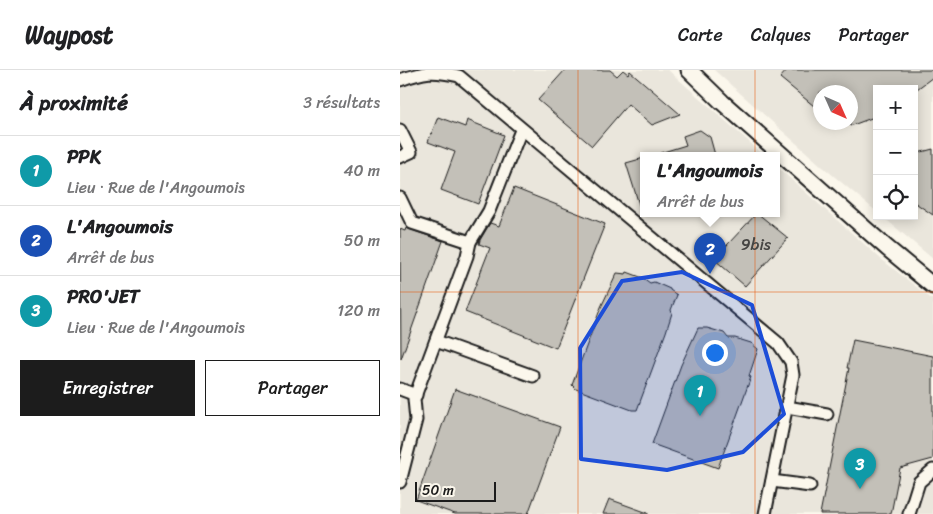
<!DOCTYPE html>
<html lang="fr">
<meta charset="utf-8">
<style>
:root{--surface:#fff;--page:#f6f6f6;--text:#202124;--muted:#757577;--line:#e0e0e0;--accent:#1c1c1c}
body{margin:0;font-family:Sriracha,sans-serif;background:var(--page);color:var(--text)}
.controls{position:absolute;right:15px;top:15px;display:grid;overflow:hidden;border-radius:0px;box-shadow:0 2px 12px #0003}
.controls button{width:45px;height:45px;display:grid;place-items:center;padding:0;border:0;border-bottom:1px solid var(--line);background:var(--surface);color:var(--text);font:25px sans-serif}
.compass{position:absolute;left:413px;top:15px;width:45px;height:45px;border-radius:50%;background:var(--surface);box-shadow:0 2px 12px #0003;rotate:135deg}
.scale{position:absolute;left:15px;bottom:12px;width:81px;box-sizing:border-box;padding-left:5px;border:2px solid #1c1c1c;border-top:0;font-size:14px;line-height:18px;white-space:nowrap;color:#1c1c1c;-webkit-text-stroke:4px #fbf7ec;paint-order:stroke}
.you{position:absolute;left:314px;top:282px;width:18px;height:18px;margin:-12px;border:4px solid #fff;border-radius:50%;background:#1a73e8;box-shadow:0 0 0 8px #1a73e833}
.badge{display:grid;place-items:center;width:32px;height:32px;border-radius:50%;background:var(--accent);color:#fff;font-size:16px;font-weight:700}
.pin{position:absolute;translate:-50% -41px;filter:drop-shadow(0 1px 2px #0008)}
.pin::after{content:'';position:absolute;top:26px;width:18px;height:15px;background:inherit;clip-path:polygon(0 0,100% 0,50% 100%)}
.popup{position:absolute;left:240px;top:82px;width:140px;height:65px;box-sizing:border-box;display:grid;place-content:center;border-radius:0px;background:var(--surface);filter:drop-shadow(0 1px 4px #0005);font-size:16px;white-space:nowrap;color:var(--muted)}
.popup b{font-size:19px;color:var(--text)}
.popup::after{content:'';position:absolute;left:50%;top:100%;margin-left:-10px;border:10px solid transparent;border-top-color:var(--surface)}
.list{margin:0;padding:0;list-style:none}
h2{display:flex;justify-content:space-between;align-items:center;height:65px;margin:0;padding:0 20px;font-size:21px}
h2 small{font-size:16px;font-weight:400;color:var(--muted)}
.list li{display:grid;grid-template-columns:32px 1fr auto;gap:15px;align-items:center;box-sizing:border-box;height:70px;padding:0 20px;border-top:1px solid var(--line)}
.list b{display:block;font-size:19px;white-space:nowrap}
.list p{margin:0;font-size:16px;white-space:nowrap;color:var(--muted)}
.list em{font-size:16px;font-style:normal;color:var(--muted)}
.actions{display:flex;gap:10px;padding:15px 20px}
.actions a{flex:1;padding:11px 0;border:1px solid var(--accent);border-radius:0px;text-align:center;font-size:18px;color:var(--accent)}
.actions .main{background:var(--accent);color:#fff}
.icon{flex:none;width:28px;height:28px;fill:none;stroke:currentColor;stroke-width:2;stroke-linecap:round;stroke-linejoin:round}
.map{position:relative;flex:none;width:533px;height:444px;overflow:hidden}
header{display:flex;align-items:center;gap:30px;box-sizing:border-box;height:70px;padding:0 25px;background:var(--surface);border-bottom:1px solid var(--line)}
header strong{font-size:24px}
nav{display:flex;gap:28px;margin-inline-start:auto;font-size:18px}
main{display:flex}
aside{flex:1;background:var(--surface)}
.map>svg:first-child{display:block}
.built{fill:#eae6dc;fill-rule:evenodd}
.building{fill:#c3c0b8;stroke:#1c1c1c}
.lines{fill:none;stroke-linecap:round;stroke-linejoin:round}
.minor-casing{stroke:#1c1c1c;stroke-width:15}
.major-casing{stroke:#1c1c1c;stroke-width:19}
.minor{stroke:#fbf7ec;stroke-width:11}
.major{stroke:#fbf7ec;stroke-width:15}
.marked{fill:#1d4ed8;fill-opacity:0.2;stroke:#1d4ed8;stroke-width:4;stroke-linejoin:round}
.grid{fill:none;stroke:#e8590c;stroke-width:1;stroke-opacity:0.55}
.labels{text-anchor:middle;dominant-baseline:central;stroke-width:5;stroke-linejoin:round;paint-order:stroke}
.number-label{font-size:16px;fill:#464543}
</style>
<header>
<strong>Waypost</strong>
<nav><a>Carte</a><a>Calques</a><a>Partager</a></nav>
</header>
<main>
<aside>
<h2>À proximité<small>3 résultats</small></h2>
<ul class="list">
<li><span class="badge" style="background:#0f9aa8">1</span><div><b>PPK</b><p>Lieu · Rue de l'Angoumois</p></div><em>40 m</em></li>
<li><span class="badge" style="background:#1a4fb4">2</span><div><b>L'Angoumois</b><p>Arrêt de bus</p></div><em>50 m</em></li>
<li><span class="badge" style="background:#0f9aa8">3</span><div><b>PRO'JET</b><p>Lieu · Rue de l'Angoumois</p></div><em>120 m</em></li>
</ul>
<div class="actions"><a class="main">Enregistrer</a><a>Partager</a></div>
</aside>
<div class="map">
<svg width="533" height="444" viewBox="0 0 533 444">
<rect width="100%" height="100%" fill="#fbf7ec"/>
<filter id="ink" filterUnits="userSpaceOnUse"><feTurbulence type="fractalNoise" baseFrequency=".02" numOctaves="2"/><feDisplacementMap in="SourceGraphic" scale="10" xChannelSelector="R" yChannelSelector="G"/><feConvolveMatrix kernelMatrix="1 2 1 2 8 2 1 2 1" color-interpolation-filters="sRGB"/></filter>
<g filter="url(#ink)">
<!-- built -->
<g class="built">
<polygon points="0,0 268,0 364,85 244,85 244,143 376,143 376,96 481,189 533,230 533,444 0,444"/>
<path d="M314 0H533V189L482 146H514V19H477V142L423 97ZM420 22H450V52H420Z"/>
</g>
<!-- building -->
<g class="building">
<polygon points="165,0 210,0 217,6 223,0 228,4 230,1 280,44 252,55 228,34 192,76 138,30"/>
<polygon points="387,0 533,0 533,7 517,19 477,19 477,46 450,56 450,22 420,22 420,41 380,8"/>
<polygon points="38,47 65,57 67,50 104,65 78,134 41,120 55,82 28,72"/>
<polygon points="300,60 310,67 315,85 260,85 260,83 286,75 283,66"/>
<polygon points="533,79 533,145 514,132 514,84"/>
<polygon points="244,88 244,144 242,144 226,93"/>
<polygon points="114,118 205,154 156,278 65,242 90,178 79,174 80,170 90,153 99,156"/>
<polygon points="357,143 388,168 345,216 314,189"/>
<polygon points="6,158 43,171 1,289 0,159 5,161"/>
<polygon points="227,202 243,208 250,213 254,212 270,219 270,220 277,225 271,240 272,243 266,262 237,340 232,340 176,319 172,315 201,237 217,203 226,204"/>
<polygon points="298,258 307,258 324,263 328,268 335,268 351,273 358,279 349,306 351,307 318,398 252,374 281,295"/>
<polygon points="453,270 533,286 533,389 500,398 491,444 420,444 449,298 447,298"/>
<polygon points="55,319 160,357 128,444 55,444 16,430"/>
<polygon points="209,429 248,443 248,444 203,444"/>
</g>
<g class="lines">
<!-- minor casing -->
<g class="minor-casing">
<g id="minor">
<path d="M0 10C25 1 33 0 59 6L378 273 391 292 393 305 365 444"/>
<polyline points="0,60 11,82 0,87"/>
<polyline points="0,128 12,153 70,172"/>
<polyline points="36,271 133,306"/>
<polyline points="0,319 16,325"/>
<polyline points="387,337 427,344"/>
<polyline points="372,411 410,416"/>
<polyline points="0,412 16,350 14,329 67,186 70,172 89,141 121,60"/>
<polyline points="509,444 519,412 533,400"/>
</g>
</g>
<!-- major casing -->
<g class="major-casing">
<polyline id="major" points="289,0 322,32 487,178 533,216"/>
</g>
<!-- minor -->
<use href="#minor" class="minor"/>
<!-- major -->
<use href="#major" class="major"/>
</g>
</g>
<!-- marked area -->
<path class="marked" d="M282 202 352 235 384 344 343 382 267 400 181 389 180 278 222 211Z"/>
<!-- grid -->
<path class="grid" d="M178 0V444M355 0V444M0 222H533"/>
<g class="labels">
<!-- number labels -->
<g class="number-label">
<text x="356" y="174">9bis</text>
</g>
</g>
</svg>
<div class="controls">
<button>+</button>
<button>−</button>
<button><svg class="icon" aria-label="locate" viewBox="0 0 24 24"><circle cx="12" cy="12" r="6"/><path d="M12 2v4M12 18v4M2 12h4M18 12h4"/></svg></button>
</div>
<svg class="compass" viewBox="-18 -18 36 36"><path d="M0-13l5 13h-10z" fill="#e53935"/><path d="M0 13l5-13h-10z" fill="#757577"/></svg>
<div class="scale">50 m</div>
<div class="you"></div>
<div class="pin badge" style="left:300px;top:346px;background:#0f9aa8">1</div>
<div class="pin badge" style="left:310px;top:204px;background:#1a4fb4">2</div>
<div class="popup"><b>L'Angoumois</b>Arrêt de bus</div>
<div class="pin badge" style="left:460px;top:419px;background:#0f9aa8">3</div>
</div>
</main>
